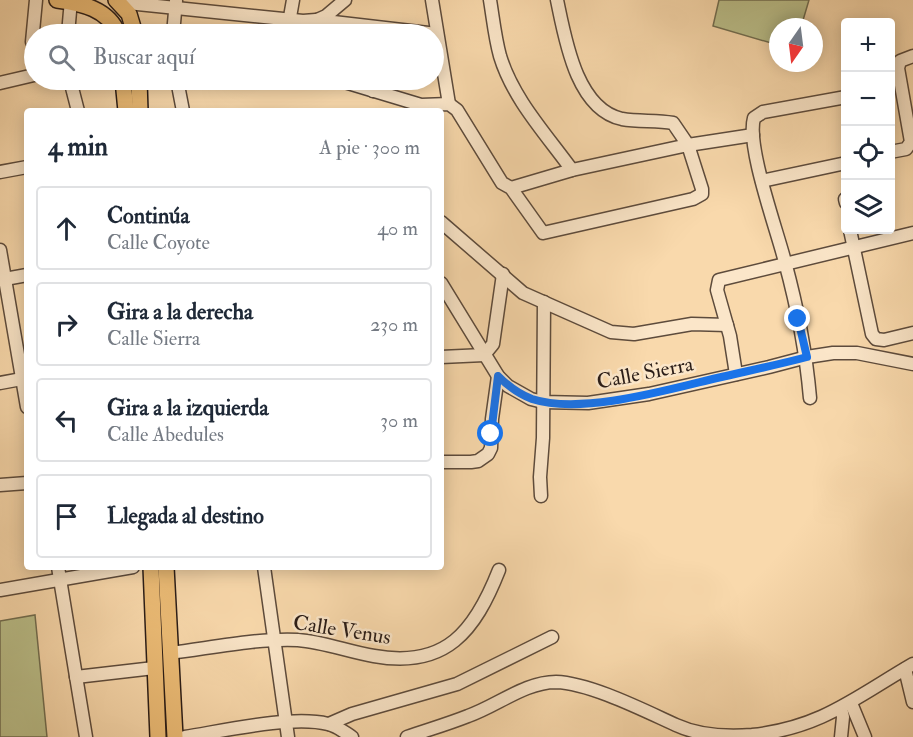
<!DOCTYPE html>
<html lang="es">
<meta charset="utf-8">
<style>
:root{--surface:#fff;--page:#f6f6f7;--text:#1f2937;--muted:#747a83;--line:#e0e1e3}
body{margin:0;font-family:"IM FELL Double Pica",serif;background:var(--page);color:var(--text)}
.controls{position:absolute;right:18px;top:18px;display:grid;overflow:hidden;border-radius:6px;box-shadow:0 3px 15px #0003}
.controls button{width:54px;height:54px;display:grid;place-items:center;padding:0;border:0;border-bottom:2px solid var(--line);background:var(--surface);color:var(--text);font:30px sans-serif}
.compass{position:absolute;left:769px;top:18px;width:54px;height:54px;border-radius:50%;background:var(--surface);box-shadow:0 3px 15px #0003;rotate:194deg}
.stop{position:absolute;width:18px;height:18px;margin:-14px;border:4px solid #1a73e8;border-radius:50%;background:#fff}
.stop.end{background:#1a73e8;border-color:#fff;box-shadow:0 2px 6px #0008}
.list{margin:0;padding:0;list-style:none}
h2{display:flex;justify-content:space-between;align-items:center;height:78px;margin:0;padding:0 24px;font-size:26px}
h2 small{font-size:20px;font-weight:400;color:var(--muted)}
.list li{display:grid;grid-template-columns:39px 1fr auto;gap:18px;align-items:center;box-sizing:border-box;height:84px;margin:0 12px 12px;padding:0 12px;border:2px solid var(--line);border-radius:6px}
.list b{display:block;font-size:22px;white-space:nowrap}
.list p{margin:0;font-size:20px;white-space:nowrap;color:var(--muted)}
.list em{font-size:20px;font-style:normal;color:var(--muted)}
.icon{flex:none;width:33px;height:33px;fill:none;stroke:currentColor;stroke-width:2;stroke-linecap:round;stroke-linejoin:round}
.map{position:relative;flex:none;width:913px;height:737px;overflow:hidden}
.search{position:absolute;background:var(--surface);box-shadow:0 3px 15px #0003;left:24px;top:24px;width:420px;height:66px;display:flex;align-items:center;gap:15px;box-sizing:border-box;padding:0 21px;border-radius:33px;color:var(--muted);font-size:22px}
.panel{position:absolute;background:var(--surface);box-shadow:0 3px 15px #0003;left:24px;top:108px;width:420px;height:462px;border-radius:6px}
.map>svg:first-child{display:block}
.pitch{fill:#bbc08b;stroke:#726e51;stroke-width:1.5}
.lines{fill:none;stroke-linecap:round;stroke-linejoin:round}
.minor-casing{stroke:#5d4b3c;stroke-width:15}
.major-casing{stroke:#291c17;stroke-width:18}
.minor{stroke:#fbe6c9;stroke-width:12}
.major{stroke:#ecbc76;stroke-width:15}
.route{stroke:#1a73e8;stroke-width:8}
.labels{text-anchor:middle;dominant-baseline:central;stroke-width:5;stroke-linejoin:round;paint-order:stroke}
.street-label{font-size:21px;fill:#291c17;stroke:#fbe6c9}
</style>
<div class="map">
<svg width="913" height="737" viewBox="0 0 913 737">
<rect width="100%" height="100%" fill="#f9d9ac"/>
<filter id="stains"><feTurbulence type="fractalNoise" baseFrequency=".00333" numOctaves="4"/><feColorMatrix values="0 0 0 0 .2 0 0 0 0 .09 0 0 0 0 .02 0 0 0 .5 -.17"/></filter>
<radialGradient id="worn" r=".72"><stop offset=".6" stop-color="#630" stop-opacity="0"/><stop offset="1" stop-color="#630" stop-opacity=".3"/></radialGradient>
<!-- pitch -->
<g class="pitch">
<polygon points="719,0 809,0 801,27 778,27 778,45 713,26"/>
<polygon points="35,615 47,737 0,737 0,621"/>
</g>
<g class="lines">
<!-- minor casing -->
<g class="minor-casing">
<g id="minor">
<polyline points="432,0 449,104"/>
<path d="M490 0C493 18 495 38 500 56 513 99 546 134 572 170"/>
<path d="M557 0C565 38 576 109 622 119 639 122 656 120 673 123L688 145 753 135"/>
<polyline points="118,2 303,21 316,20 437,34"/>
<polyline points="317,20 326,16 345,0"/>
<polyline points="68,34 71,0"/>
<polyline points="173,34 176,1"/>
<polyline points="287,34 293,0"/>
<polyline points="32,42 36,0"/>
<polyline points="70,80 78,111"/>
<polyline points="177,80 183,111"/>
<polyline points="338,80 421,105 449,104 457,110 502,183 511,188 543,233 693,199 702,194 702,189 688,145 572,170 511,188"/>
<polyline points="0,83 34,75"/>
<polyline points="373,91 383,80"/>
<polyline points="890,152 906,149 911,142 898,68 900,61 913,56"/>
<polyline points="0,172 27,167"/>
<polyline points="762,181 846,163"/>
<polyline points="845,199 846,203"/>
<polyline points="441,222 523,293 611,332 634,334 692,324 727,325"/>
<polyline points="850,230 872,334 876,339 884,340 913,333"/>
<polyline points="0,250 27,407"/>
<polyline points="5,279 27,275"/>
<polyline points="441,283 498,376 508,386 531,399 543,402 588,403 649,394 769,367 807,357 833,353 857,353 913,364"/>
<polyline points="441,357 484,355 493,344 503,274"/>
<polyline points="736,374 730,336 717,290 719,280 913,233"/>
<polyline points="0,383 27,378"/>
<path d="M810 398C806 352 797 306 785 262 777 230 746 146 754 118L763 112 846 97"/>
<polyline points="441,462 471,462 478,461 488,454 491,448 492,419 498,376"/>
<polyline points="0,485 27,483"/>
<polyline points="541,496 540,477 543,438 544,302"/>
<polyline points="58,567 86,737"/>
<polyline points="264,567 288,737"/>
<polyline points="0,590 133,567"/>
<path d="M170 653C211 648 257 638 298 640 324 642 349 652 374 656 446 669 475 631 499 570"/>
<polyline points="905,669 913,702"/>
<polyline points="76,677 154,668"/>
<polyline points="851,703 865,737"/>
<polyline points="841,708 843,717 841,737"/>
<polyline points="329,724 352,714 457,684 552,637"/>
<path d="M185 737C223 731 292 715 328 724 337 726 344 732 352 737"/>
<path d="M407 737C427 730 448 724 468 716 497 706 525 682 556 682 590 683 645 711 676 725 700 736 726 737 752 735 821 728 856 697 913 664"/>
</g>
</g>
<!-- major casing -->
<g class="major-casing">
<g id="major">
<path d="M57 0C81 3 109 9 118 34"/>
<polyline points="116,0 129,14 135,34"/>
<polyline points="123,80 126,111"/>
<polyline points="139,80 140,111"/>
<polyline points="151,567 158,737"/>
<polyline points="166,567 175,737"/>
</g>
</g>
<!-- minor -->
<use href="#minor" class="minor"/>
<!-- major -->
<use href="#major" class="major"/>
</g>
<g class="lines">
<!-- route -->
<path class="route" d="M491 434 498 376C508 386 518 394 532 399 581 415 667 390 717 378 747 371 777 365 807 357L798 319"/>
</g>
<g class="labels">
<!-- street labels -->
<g class="street-label">
<text transform="translate(645 373) rotate(-11)">Calle Sierra</text>
<text transform="translate(342 630) rotate(9)">Calle Venus</text>
</g>
</g>
<rect width="100%" height="100%" filter="url(#stains)"/>
<rect width="100%" height="100%" fill="url(#worn)"/>
</svg>
<div class="controls">
<button>+</button>
<button>−</button>
<button><svg class="icon" aria-label="locate" viewBox="0 0 24 24"><circle cx="12" cy="12" r="6"/><path d="M12 2v4M12 18v4M2 12h4M18 12h4"/></svg></button>
<button><svg class="icon" aria-label="layers" viewBox="0 0 24 24"><path d="M12 4l9 5-9 5-9-5zM3 14l9 5 9-5"/></svg></button>
</div>
<svg class="compass" viewBox="-18 -18 36 36"><path d="M0-13l5 13h-10z" fill="#e53935"/><path d="M0 13l5-13h-10z" fill="#747a83"/></svg>
<div class="stop" style="left:491px;top:434px"></div>
<div class="stop end" style="left:798px;top:319px"></div>
<div class="search"><svg class="icon" aria-label="search" viewBox="0 0 24 24"><circle cx="10" cy="10" r="6"/><path d="M15 15l6 6"/></svg>Buscar aquí</div>
<section class="panel">
<h2>4 min<small>A pie · 300 m</small></h2>
<ul class="list">
<li><svg class="icon" aria-label="ahead" viewBox="0 0 24 24"><path d="M12 20V5M6 11l6-6 6 6"/></svg><div><b>Continúa</b><p>Calle Coyote</p></div><em>40 m</em></li>
<li><svg class="icon" aria-label="right" viewBox="0 0 24 24"><path d="M7 20v-9h11M14 6l5 5-5 5"/></svg><div><b>Gira a la derecha</b><p>Calle Sierra</p></div><em>230 m</em></li>
<li><svg class="icon" aria-label="left" viewBox="0 0 24 24"><path d="M17 20v-9H6M10 6l-5 5 5 5"/></svg><div><b>Gira a la izquierda</b><p>Calle Abedules</p></div><em>30 m</em></li>
<li><svg class="icon" aria-label="arrive" viewBox="0 0 24 24"><path d="M6 21V4h12l-3 4 3 4H6"/></svg><div><b>Llegada al destino</b></div></li>
</ul>
</section>
</div>
